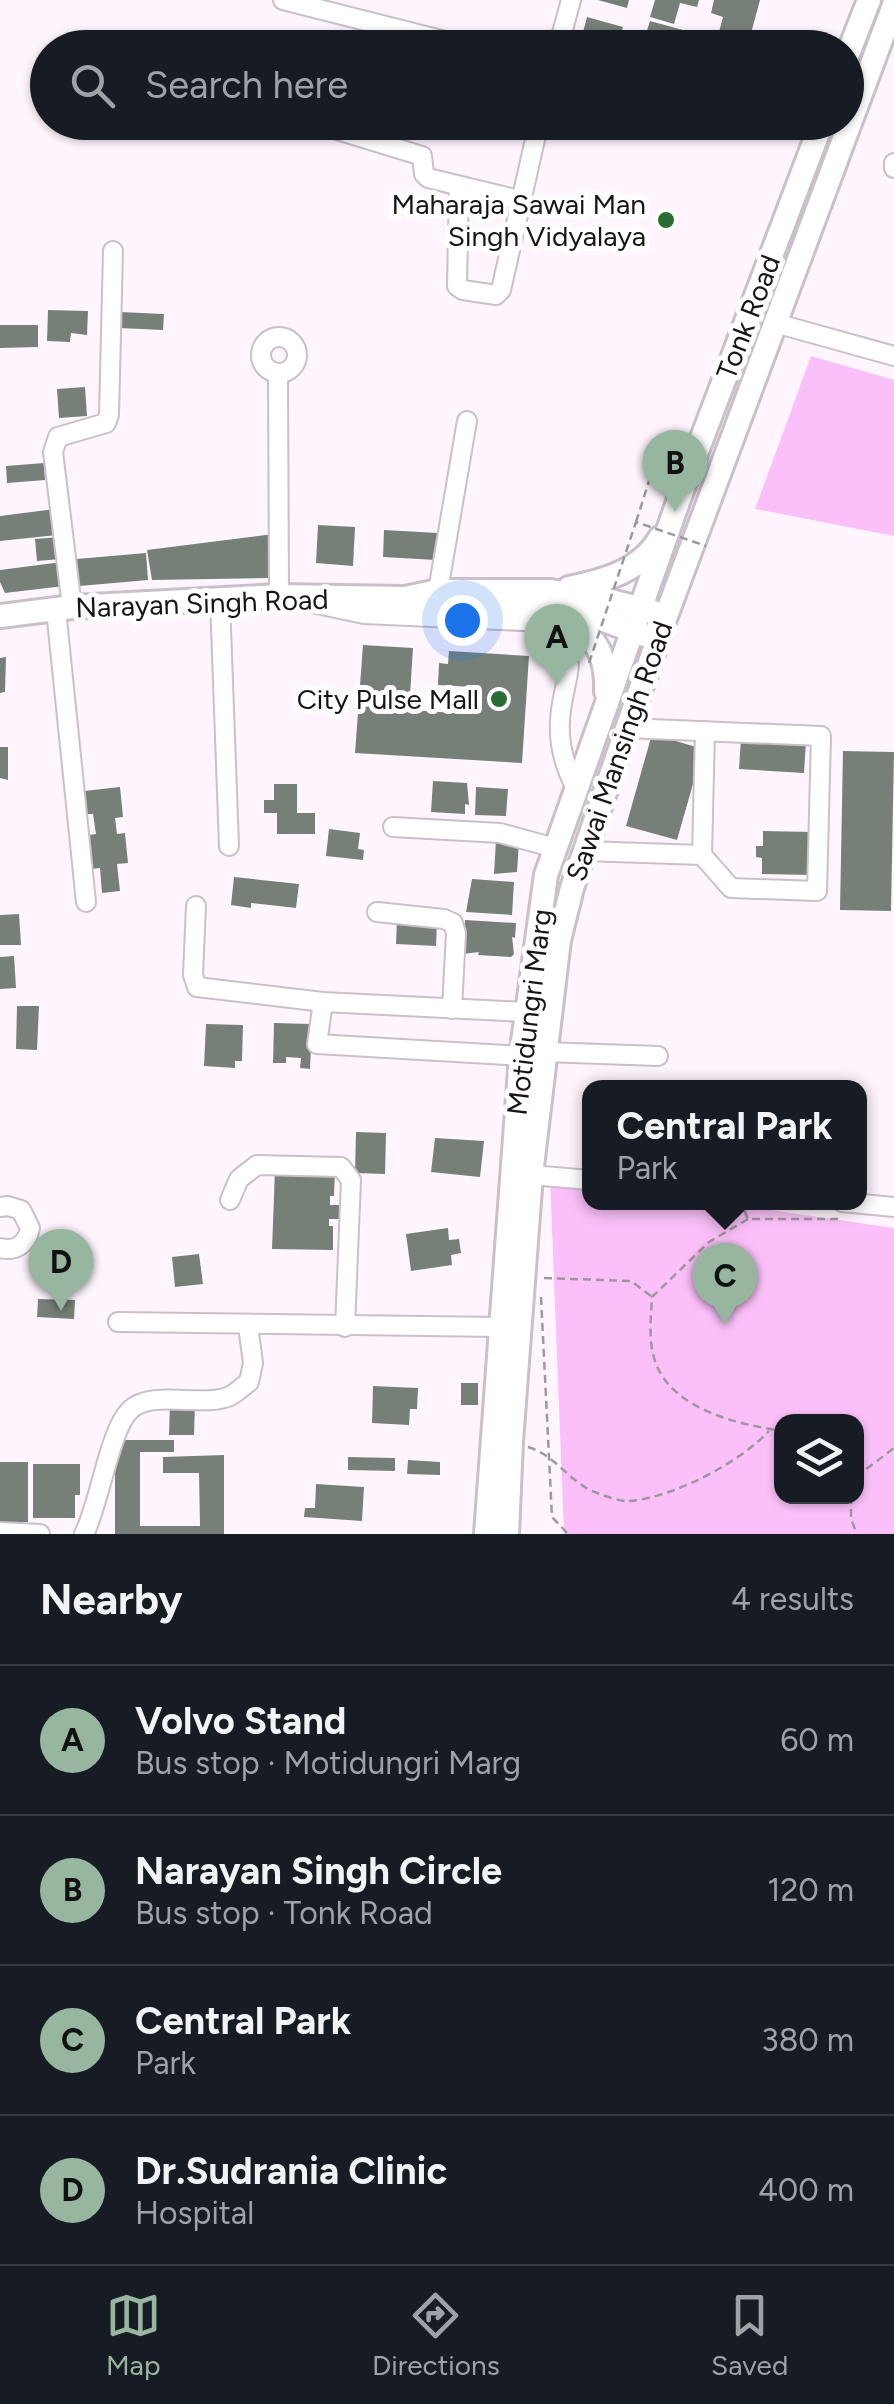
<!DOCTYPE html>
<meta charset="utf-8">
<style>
:root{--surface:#171b24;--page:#242831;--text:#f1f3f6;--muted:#9ea1a6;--line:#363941;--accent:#97b6a0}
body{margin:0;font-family:Figtree,sans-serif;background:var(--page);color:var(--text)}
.controls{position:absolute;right:30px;bottom:30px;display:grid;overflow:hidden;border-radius:20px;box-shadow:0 2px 8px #0004}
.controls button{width:90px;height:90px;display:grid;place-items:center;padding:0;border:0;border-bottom:2px solid var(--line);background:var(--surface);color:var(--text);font:50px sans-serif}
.you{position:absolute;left:462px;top:620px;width:35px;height:35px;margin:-25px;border:8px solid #fff;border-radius:50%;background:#1a73e8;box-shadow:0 0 0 15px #1a73e833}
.badge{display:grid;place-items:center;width:65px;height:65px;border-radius:50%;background:var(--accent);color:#111;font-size:32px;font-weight:700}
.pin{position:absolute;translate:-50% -82px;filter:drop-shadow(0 2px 5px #0008)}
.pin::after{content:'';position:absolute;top:52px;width:35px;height:30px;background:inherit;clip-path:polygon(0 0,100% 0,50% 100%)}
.popup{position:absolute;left:582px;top:1080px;width:285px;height:130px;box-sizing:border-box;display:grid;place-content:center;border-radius:20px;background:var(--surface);filter:drop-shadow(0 2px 8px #0005);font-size:32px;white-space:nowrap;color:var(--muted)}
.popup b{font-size:38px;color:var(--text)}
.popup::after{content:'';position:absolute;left:50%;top:100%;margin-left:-20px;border:20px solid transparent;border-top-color:var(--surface)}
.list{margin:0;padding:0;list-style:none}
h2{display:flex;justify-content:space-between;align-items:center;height:130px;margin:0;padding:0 40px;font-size:42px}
h2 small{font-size:32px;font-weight:400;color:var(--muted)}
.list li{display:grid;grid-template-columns:65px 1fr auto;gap:30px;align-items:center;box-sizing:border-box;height:150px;padding:0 40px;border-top:2px solid var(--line)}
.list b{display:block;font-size:38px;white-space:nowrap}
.list p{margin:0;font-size:32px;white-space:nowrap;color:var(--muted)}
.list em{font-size:32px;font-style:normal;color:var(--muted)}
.icon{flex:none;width:55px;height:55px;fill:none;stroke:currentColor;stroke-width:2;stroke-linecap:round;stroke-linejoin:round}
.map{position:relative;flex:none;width:894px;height:1534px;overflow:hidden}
.search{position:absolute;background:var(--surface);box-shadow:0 2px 8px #0004;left:30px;right:30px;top:30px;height:110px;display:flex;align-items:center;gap:25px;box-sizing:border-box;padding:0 35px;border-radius:55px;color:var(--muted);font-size:38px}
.sheet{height:730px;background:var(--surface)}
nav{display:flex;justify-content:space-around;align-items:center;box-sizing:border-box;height:140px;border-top:2px solid var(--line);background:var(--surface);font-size:28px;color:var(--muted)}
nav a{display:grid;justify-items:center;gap:5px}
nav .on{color:var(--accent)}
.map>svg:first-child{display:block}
.green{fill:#fbc0f9;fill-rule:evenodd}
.building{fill:#778078}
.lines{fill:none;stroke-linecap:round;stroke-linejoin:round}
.minor-casing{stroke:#c9c0c9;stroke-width:22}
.major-casing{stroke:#c9c0c9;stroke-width:28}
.path{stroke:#9e979d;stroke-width:2.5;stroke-dasharray:8 5;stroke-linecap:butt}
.minor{stroke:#fff;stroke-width:18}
.major{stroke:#fff;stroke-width:22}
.path-bridge{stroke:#9e979d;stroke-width:2.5;stroke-dasharray:8 5;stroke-linecap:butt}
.poi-dot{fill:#2a6c36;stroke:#fff;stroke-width:4}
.labels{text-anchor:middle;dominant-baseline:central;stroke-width:10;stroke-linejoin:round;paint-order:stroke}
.poi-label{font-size:28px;fill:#171316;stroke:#fff;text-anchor:end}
.street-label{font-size:28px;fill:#171316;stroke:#fff}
</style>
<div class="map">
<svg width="894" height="1534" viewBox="0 0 894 1534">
<rect width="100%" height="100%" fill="#fff5fe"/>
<!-- green -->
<g class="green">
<polygon points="811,356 894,380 894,536 755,509"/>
<path d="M550 1177 590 1183V1202L722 1203 894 1228V1534H564ZM782 1422H856V1496H782Z"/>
</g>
<!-- building -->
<g class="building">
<polygon points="598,0 629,0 627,8"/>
<polygon points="655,0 699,0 697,7 680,3 674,24 650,17"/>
<polygon points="714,0 760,0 747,48 715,47 723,17 711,13"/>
<polygon points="587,17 623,27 617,48 581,40"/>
<polygon points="650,21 716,39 714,46 711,45 715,48 672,48 644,40"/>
<polygon points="792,36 821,47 821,48 787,48"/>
<polygon points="566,122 599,122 597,134"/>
<polygon points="48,310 88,311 87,335 71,333 70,342 47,341"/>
<polygon points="120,312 164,314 163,330 119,328"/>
<polygon points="0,325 38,325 38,347 0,348"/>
<polygon points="85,387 87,416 59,418 57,389"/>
<polygon points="44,463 45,480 7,483 6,466"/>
<polygon points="55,509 57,535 0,541 0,516"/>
<polygon points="318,525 355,527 353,566 316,563"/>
<polygon points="384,530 438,533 436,560 383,557"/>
<polygon points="273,534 268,578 152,580 147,550"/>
<polygon points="59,537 61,559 37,561 35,539"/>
<polygon points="146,553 148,580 68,587 65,560"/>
<polygon points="62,562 64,586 5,593 0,582 0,570"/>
<polygon points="363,645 413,648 409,710 471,714 473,687 438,685 439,663 448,664 449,651 529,656 522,763 355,753"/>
<polygon points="6,657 5,692 0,693 0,658"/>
<polygon points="652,734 703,749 677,840 626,826"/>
<polygon points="741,738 806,741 804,773 739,769"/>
<polygon points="0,747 8,747 8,780 0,778"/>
<polygon points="843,751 894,752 891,911 840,910"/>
<polygon points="433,781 467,783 469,805 465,804 465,814 431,812"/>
<polygon points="274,784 297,784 297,813 315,813 315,834 277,834 277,813 264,813 264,800 274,800"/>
<polygon points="120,787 123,817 115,818 117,834 125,833 128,863 117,864 120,891 102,893 100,868 92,869 89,835 96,834 93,814 86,814 84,791"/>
<polygon points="476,787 508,789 506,816 475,815"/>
<polygon points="329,829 360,833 358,849 364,850 363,860 326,856"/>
<polygon points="763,831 813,832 812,875 762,874 762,858 756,857 756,846 763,846"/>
<polygon points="496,840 519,842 517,872 494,874"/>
<polygon points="234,877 299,884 296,908 251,903 251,908 231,905"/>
<polygon points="472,879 514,882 512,915 466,912"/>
<polygon points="19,914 21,945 0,945 0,915"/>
<polygon points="397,920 437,922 436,946 396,944"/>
<polygon points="465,920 516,923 515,938 512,937 514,954 511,957 478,955 479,952 463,954"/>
<polygon points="14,956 16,988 0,989 0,957"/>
<polygon points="17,1006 39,1006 37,1050 16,1049"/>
<polygon points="274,1023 312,1024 310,1069 300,1068 301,1058 286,1057 286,1063 273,1063"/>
<polygon points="206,1024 243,1025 242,1061 235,1061 235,1068 204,1066"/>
<polygon points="356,1132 386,1133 385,1174 355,1173"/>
<polygon points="435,1138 484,1141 480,1177 431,1172"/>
<polygon points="275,1169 335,1171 334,1196 330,1196 330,1205 341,1205 340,1219 329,1219 329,1226 333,1226 333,1250 272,1249"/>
<polygon points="448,1228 449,1240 459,1239 461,1253 451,1255 452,1265 411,1271 406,1234"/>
<polygon points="199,1254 203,1284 175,1287 172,1257"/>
<polygon points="38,1299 75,1300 74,1319 37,1317"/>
<rect x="461" y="1383" width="17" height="22"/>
<polygon points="373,1386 418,1388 417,1409 410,1409 409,1425 372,1423"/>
<polygon points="170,1404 195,1404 194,1435 169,1435"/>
<polygon points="122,1440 174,1440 174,1452 140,1452 140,1526 200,1526 199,1473 163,1473 163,1457 224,1455 224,1534 115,1534 115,1450 122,1450"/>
<polygon points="348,1457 395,1458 395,1471 348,1470"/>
<polygon points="408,1460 440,1462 440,1475 407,1474"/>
<polygon points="0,1462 28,1462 28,1522 0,1523"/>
<polygon points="33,1464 80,1464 80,1495 75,1495 75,1518 33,1518"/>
<polygon points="316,1484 364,1487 362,1521 304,1517 305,1508 315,1508"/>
</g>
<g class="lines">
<!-- minor casing -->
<g class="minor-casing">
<g id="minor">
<polyline points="283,0 473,48"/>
<polyline points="558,48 571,0"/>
<polyline points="311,122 422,156 424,174 428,178 519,200"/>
<polyline points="894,163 894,168"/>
<polyline points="459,186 457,286 463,290 496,295 501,290 539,122"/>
<polyline points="775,323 894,356"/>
<circle cx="279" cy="355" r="18"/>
<path d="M278 374 279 596 364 614 545 622C581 658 567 667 561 710 557 738 563 764 576 788"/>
<polyline points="438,591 467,421"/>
<polyline points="220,600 229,846"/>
<polyline points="72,607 53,452 58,437 106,423 109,415 113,251"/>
<polyline points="56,610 86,902"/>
<polyline points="393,827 500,833 555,848"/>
<polyline points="584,851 702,855 731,888 817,891 821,736 627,728"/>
<polyline points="702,855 705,731"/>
<polyline points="196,906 193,975 197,987 323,1002 526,1012"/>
<polyline points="377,912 444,919 453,923 456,933 452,1009"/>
<polyline points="323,1002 317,1044 521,1056"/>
<polyline points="544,1052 658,1056"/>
<polyline points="531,1175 590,1180"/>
<polyline points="230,1200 239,1179 257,1165 341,1167 351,1180 345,1327"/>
<polyline points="842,1202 894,1207"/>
<path d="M0 1207 8 1206 21 1210 30 1228C27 1244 16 1252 0 1248"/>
<polyline points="118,1322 501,1327"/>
<polyline points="0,1532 40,1534"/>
<path d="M84 1534C100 1503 109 1431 130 1410 152 1389 204 1408 230 1396 236 1393 243 1386 249 1382L253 1363 248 1326"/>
</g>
</g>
<!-- major casing -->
<g class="major-casing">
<g id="major">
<polyline points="846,59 869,0"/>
<path d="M569 588C604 581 641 571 660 538"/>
<polyline points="407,599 436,609 549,609 573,612 593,616 644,635"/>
<path d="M559 614C593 634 607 650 606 691"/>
<polyline points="0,616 72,607 279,596 405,598 438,591 551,591 603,599 653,612"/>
<polyline points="486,1534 521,1056 546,875 683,488 822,122"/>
<polyline points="507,1534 511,1442 531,1175 559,940 572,888 666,616 894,5"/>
</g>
</g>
<!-- path -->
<g class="path">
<polyline points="636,522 650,478 667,483"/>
<polyline points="753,1202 744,1210 748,1219 843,1219"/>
<path d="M748 1219 709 1242 652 1297C651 1317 648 1341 655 1361 671 1409 737 1424 782 1431"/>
<polyline points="544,1278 631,1281 651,1296"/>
<polyline points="541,1297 552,1517 568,1534"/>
<path d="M528 1447C555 1455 568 1480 592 1491 602 1495 620 1502 630 1501 674 1497 739 1463 769 1431"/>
<polyline points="856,1477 894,1448"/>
<polyline points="851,1496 851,1519 857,1534"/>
</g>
<!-- minor -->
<use href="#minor" class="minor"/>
<!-- major -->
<use href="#major" class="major"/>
<!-- path-bridge -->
<polyline class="path-bridge" points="589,663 636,522 706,546"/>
</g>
<!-- markers -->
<g class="poi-dot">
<circle cx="666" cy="220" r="10"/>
<circle cx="499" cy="699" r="10"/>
</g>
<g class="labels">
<!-- poi labels -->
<g class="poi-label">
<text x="646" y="204">Maharaja Sawai Man<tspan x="646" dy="32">Singh Vidyalaya</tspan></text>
<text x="479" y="699">City Pulse Mall</text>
</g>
<!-- street labels -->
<g class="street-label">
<text transform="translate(748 317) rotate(-69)">Tonk Road</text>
<text transform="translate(202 603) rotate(-2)">Narayan Singh Road</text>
<text transform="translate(619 751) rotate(-71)">Sawai Mansingh Road</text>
<text transform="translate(529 1012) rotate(-83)">Motidungri Marg</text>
</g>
</g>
</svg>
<div class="controls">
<button><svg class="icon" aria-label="layers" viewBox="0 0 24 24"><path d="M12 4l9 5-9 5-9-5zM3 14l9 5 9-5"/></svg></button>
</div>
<div class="you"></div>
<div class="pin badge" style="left:557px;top:686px">A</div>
<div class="pin badge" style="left:675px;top:512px">B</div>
<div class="pin badge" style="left:725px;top:1325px">C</div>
<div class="popup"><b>Central Park</b>Park</div>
<div class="pin badge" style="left:61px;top:1311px">D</div>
<div class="search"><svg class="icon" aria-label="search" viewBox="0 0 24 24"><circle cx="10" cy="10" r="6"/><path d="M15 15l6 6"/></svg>Search here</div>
</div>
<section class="sheet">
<h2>Nearby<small>4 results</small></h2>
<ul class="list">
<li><span class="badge">A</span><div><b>Volvo Stand</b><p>Bus stop · Motidungri Marg</p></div><em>60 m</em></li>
<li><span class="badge">B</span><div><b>Narayan Singh Circle</b><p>Bus stop · Tonk Road</p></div><em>120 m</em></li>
<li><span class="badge">C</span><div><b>Central Park</b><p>Park</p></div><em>380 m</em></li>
<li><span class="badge">D</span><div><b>Dr.Sudrania Clinic</b><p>Hospital</p></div><em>400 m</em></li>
</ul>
</section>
<nav>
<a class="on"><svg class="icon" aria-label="map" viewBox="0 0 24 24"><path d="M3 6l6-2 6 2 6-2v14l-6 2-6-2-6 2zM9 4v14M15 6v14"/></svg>Map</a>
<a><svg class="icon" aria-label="directions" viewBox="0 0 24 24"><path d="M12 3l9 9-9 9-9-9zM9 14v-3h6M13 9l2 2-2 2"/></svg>Directions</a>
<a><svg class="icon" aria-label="saved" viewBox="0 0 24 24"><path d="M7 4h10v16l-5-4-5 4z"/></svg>Saved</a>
</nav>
